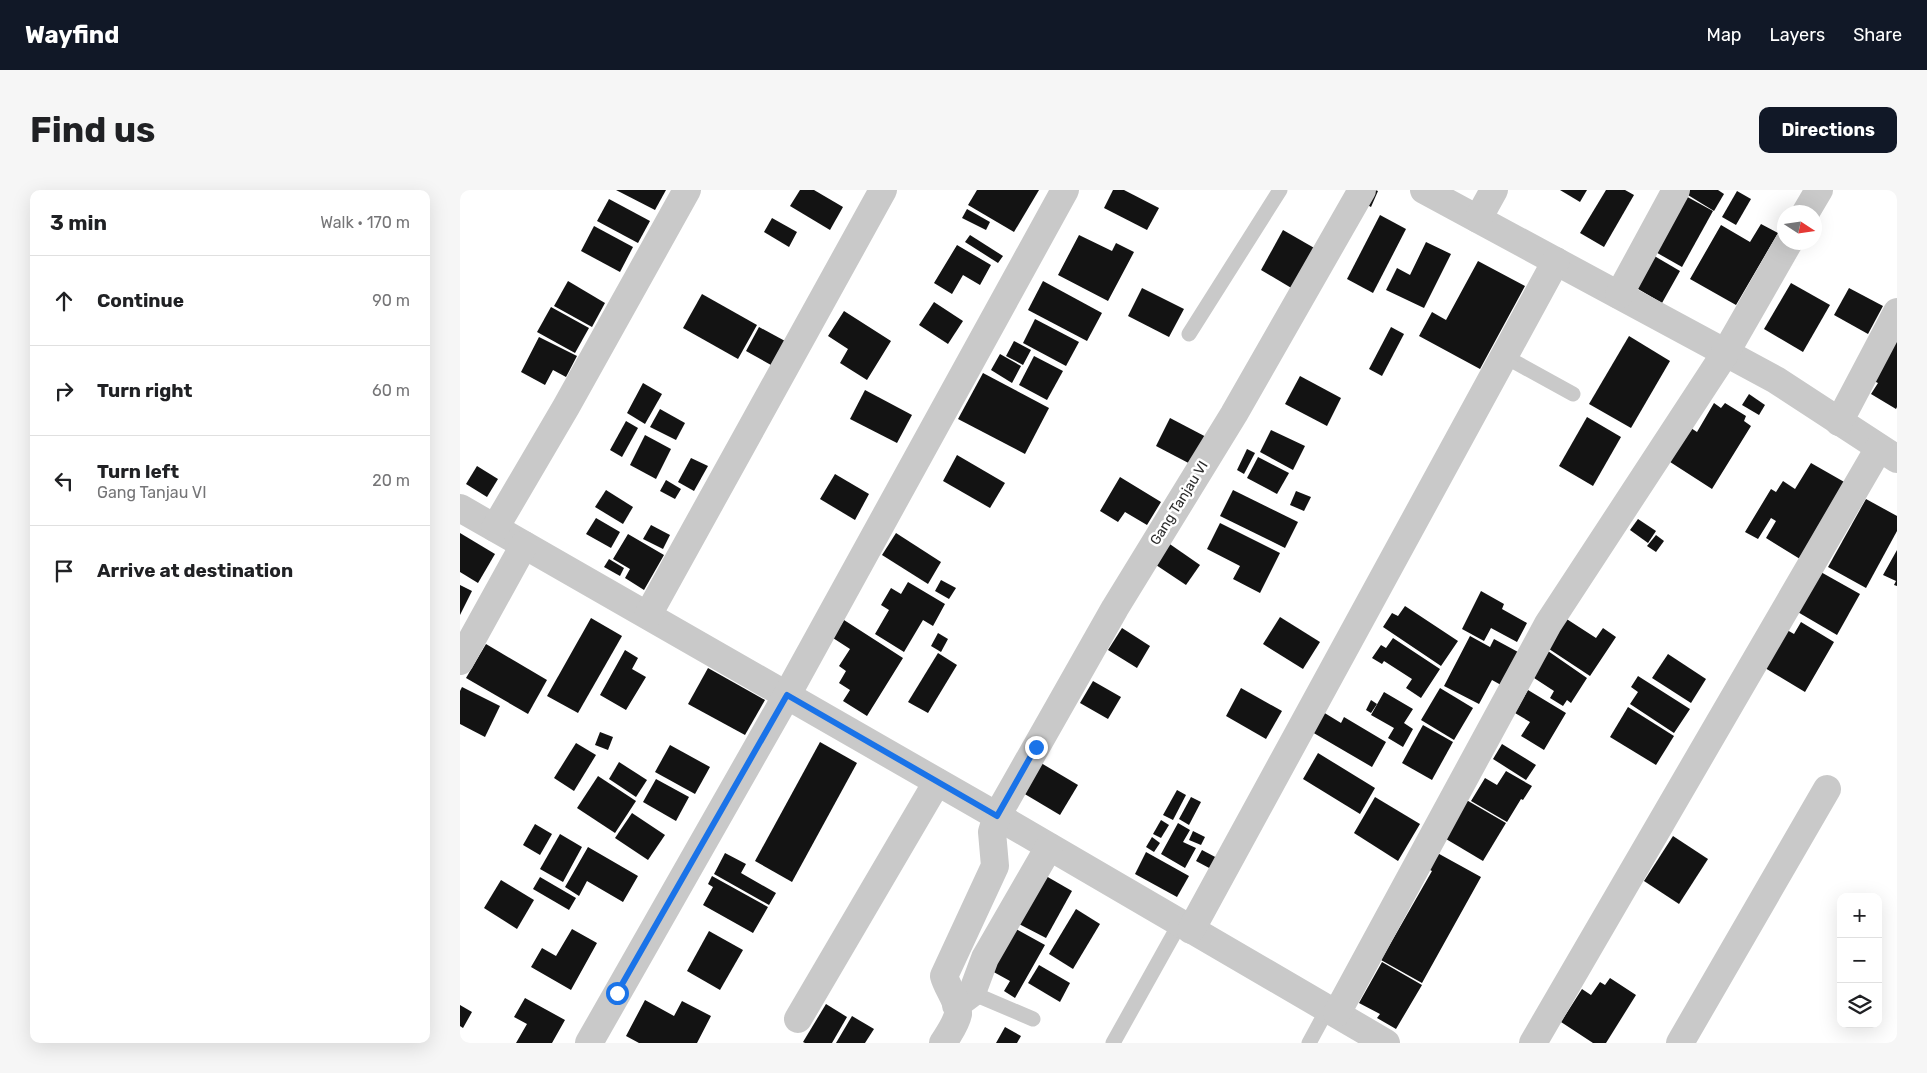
<!DOCTYPE html>
<meta charset="utf-8">
<style>
:root{--surface:#fff;--page:#f6f6f6;--text:#202124;--muted:#757577;--line:#e0e0e0;--accent:#111827}
body{margin:0;font-family:Rubik,sans-serif;background:var(--page);color:var(--text)}
.controls{position:absolute;right:15px;bottom:15px;display:grid;overflow:hidden;border-radius:10px;box-shadow:0 5px 20px #0002}
.controls button{width:45px;height:45px;display:grid;place-items:center;padding:0;border:0;border-bottom:1px solid var(--line);background:var(--surface);color:var(--text);font:25px sans-serif}
.compass{position:absolute;left:1317px;top:15px;width:45px;height:45px;border-radius:50%;background:var(--surface);box-shadow:0 5px 20px #0002;rotate:102deg}
.stop{position:absolute;width:15px;height:15px;margin:-11px;border:4px solid #1a73e8;border-radius:50%;background:#fff}
.stop.end{background:#1a73e8;border-color:#fff;box-shadow:0 1px 5px #0008}
.list{margin:0;padding:0;list-style:none}
h2{display:flex;justify-content:space-between;align-items:center;height:65px;margin:0;padding:0 20px;font-size:21px}
h2 small{font-size:16px;font-weight:400;color:var(--muted)}
.list li{display:grid;grid-template-columns:32px 1fr auto;gap:15px;align-items:center;box-sizing:border-box;height:90px;padding:0 20px;border-top:1px solid var(--line)}
.list b{display:block;font-size:19px;white-space:nowrap}
.list p{margin:0;font-size:16px;white-space:nowrap;color:var(--muted)}
.list em{font-size:16px;font-style:normal;color:var(--muted)}
.icon{flex:none;width:28px;height:28px;fill:none;stroke:currentColor;stroke-width:2;stroke-linecap:round;stroke-linejoin:round}
.map{position:relative;flex:none;width:1437px;height:853px;overflow:hidden;border-radius:10px}
header{display:flex;align-items:center;gap:30px;box-sizing:border-box;height:70px;padding:0 25px;background:var(--accent);color:#fff}
header strong{font-size:24px}
nav{display:flex;gap:28px;margin-inline-start:auto;font-size:18px}
.intro{display:flex;align-items:center;justify-content:space-between;box-sizing:border-box;height:120px;padding:0 30px}
h1{margin:0;font-size:35px}
.button{padding:12px 22px;border-radius:10px;background:var(--accent);color:#fff;font-size:18px;font-weight:700}
main{display:flex;gap:30px;padding:0 30px}
aside{flex:1;background:var(--surface);border-radius:10px;box-shadow:0 5px 20px #0002}
.map>svg:first-child{display:block}
.building{fill:#131313}
.lines{fill:none;stroke-linecap:round;stroke-linejoin:round}
.service{stroke:#c9c9c9;stroke-width:15}
.minor{stroke:#c9c9c9;stroke-width:28}
.route{stroke:#1a73e8;stroke-width:6}
.labels{text-anchor:middle;dominant-baseline:central;stroke-width:5;stroke-linejoin:round;paint-order:stroke}
.street-label{font-size:14px;fill:#2c2c2c;stroke:#fff}
</style>
<header>
<strong>Wayfind</strong>
<nav><a>Map</a><a>Layers</a><a>Share</a></nav>
</header>
<div class="intro"><h1>Find us</h1><a class="button">Directions</a></div>
<main>
<aside>
<h2>3 min<small>Walk · 170 m</small></h2>
<ul class="list">
<li><svg class="icon" aria-label="ahead" viewBox="0 0 24 24"><path d="M12 20V5M6 11l6-6 6 6"/></svg><div><b>Continue</b></div><em>90 m</em></li>
<li><svg class="icon" aria-label="right" viewBox="0 0 24 24"><path d="M7 20v-9h11M14 6l5 5-5 5"/></svg><div><b>Turn right</b></div><em>60 m</em></li>
<li><svg class="icon" aria-label="left" viewBox="0 0 24 24"><path d="M17 20v-9H6M10 6l-5 5 5 5"/></svg><div><b>Turn left</b><p>Gang Tanjau VI</p></div><em>20 m</em></li>
<li><svg class="icon" aria-label="arrive" viewBox="0 0 24 24"><path d="M6 21V4h12l-3 4 3 4H6"/></svg><div><b>Arrive at destination</b></div></li>
</ul>
</aside>
<div class="map">
<svg width="1437" height="853" viewBox="0 0 1437 853">
<rect width="100%" height="100%" fill="#fff"/>
<!-- building -->
<g class="building">
<polygon points="156,0 206,0 195,20"/>
<polygon points="340,0 354,0 383,17 370,40 330,16"/>
<polygon points="517,0 579,0 554,42 508,15"/>
<polygon points="653,0 664,0 699,18 687,40 644,18"/>
<polygon points="915,0 918,1 911,17 902,12"/>
<polygon points="1100,0 1127,0 1120,12"/>
<polygon points="1146,0 1165,0 1174,5 1144,57 1120,43"/>
<polygon points="1224,0 1258,0 1264,4 1254,21 1223,2"/>
<polygon points="1277,1 1291,9 1276,35 1262,27"/>
<polygon points="1222,4 1253,21 1222,77 1192,60"/>
<polygon points="149,9 190,31 178,53 137,31"/>
<polygon points="507,19 530,32 526,40 502,28"/>
<polygon points="920,25 946,39 913,103 887,89"/>
<polygon points="312,28 337,42 329,57 304,42"/>
<polygon points="1301,34 1318,43 1276,115 1230,89 1261,35 1290,52"/>
<polygon points="134,36 173,57 160,82 121,61"/>
<polygon points="823,40 856,59 833,99 801,80"/>
<polygon points="510,45 543,66 538,73 505,52"/>
<polygon points="619,45 652,61 656,53 674,62 648,111 598,85"/>
<polygon points="966,52 991,64 964,118 926,100 937,78 950,85"/>
<polygon points="497,55 531,75 520,95 503,85 492,104 474,93"/>
<polygon points="1191,64 1220,81 1202,113 1173,96"/>
<polygon points="1018,71 1065,96 1020,179 959,146 972,122 986,130"/>
<polygon points="108,91 145,113 132,137 94,116"/>
<polygon points="583,91 642,123 627,151 568,120"/>
<polygon points="1331,93 1370,115 1343,162 1304,139"/>
<polygon points="682,98 724,119 709,147 668,126"/>
<polygon points="1389,98 1423,116 1408,144 1374,125"/>
<polygon points="242,104 297,135 278,169 223,138"/>
<polygon points="474,112 503,131 488,154 459,135"/>
<polygon points="91,117 129,138 115,163 77,142"/>
<polygon points="384,121 431,151 407,190 380,173 388,159 368,146"/>
<polygon points="575,129 619,152 606,176 563,153"/>
<polygon points="299,137 325,151 311,175 286,161"/>
<polygon points="931,137 944,144 922,186 909,179"/>
<polygon points="1437,139 1437,217 1436,219 1411,204 1418,193 1408,188"/>
<polygon points="1169,146 1210,171 1171,238 1129,214"/>
<polygon points="79,147 117,166 106,187 93,180 85,195 61,182"/>
<polygon points="554,151 571,160 563,175 546,166"/>
<polygon points="540,164 561,176 552,193 531,180"/>
<polygon points="574,166 603,181 587,210 559,195"/>
<polygon points="523,183 589,218 565,264 498,229"/>
<polygon points="840,186 881,208 867,236 825,214"/>
<polygon points="183,193 202,204 185,234 167,223"/>
<polygon points="405,200 452,225 437,253 390,229"/>
<polygon points="1289,204 1305,215 1299,225 1282,215"/>
<polygon points="1254,213 1261,218 1265,213 1286,226 1284,231 1291,236 1252,299 1207,270 1228,236 1237,242"/>
<polygon points="200,219 225,233 216,250 190,237"/>
<polygon points="1127,227 1161,247 1133,296 1099,276"/>
<polygon points="710,228 752,250 738,278 696,256"/>
<polygon points="166,231 178,238 162,267 150,260"/>
<polygon points="811,240 845,256 833,280 800,262"/>
<polygon points="185,245 211,259 196,289 170,275"/>
<polygon points="787,259 795,263 784,284 777,280"/>
<polygon points="497,265 545,293 530,318 483,291"/>
<polygon points="798,267 829,283 817,304 787,288"/>
<polygon points="231,268 248,276 234,301 218,292"/>
<polygon points="1351,273 1386,293 1340,369 1306,348 1316,331 1311,328 1298,349 1285,342 1311,299 1316,302 1323,291 1335,299"/>
<polygon points="17,276 38,289 27,307 6,294"/>
<polygon points="375,284 409,304 395,330 360,309"/>
<polygon points="660,287 701,312 687,335 665,322 658,332 640,321"/>
<polygon points="206,290 221,299 215,309 200,301"/>
<polygon points="146,300 173,317 163,334 135,317"/>
<polygon points="773,300 838,332 825,358 760,326"/>
<polygon points="836,301 851,307 844,321 830,315"/>
<polygon points="1406,309 1437,326 1437,341 1406,398 1368,377"/>
<polygon points="136,328 160,342 151,358 126,344"/>
<polygon points="1178,329 1196,341 1188,353 1170,340"/>
<polygon points="760,333 820,363 800,403 773,389 780,376 747,359"/>
<polygon points="191,335 210,345 203,359 183,349"/>
<polygon points="0,343 35,364 18,393 0,382"/>
<polygon points="436,343 481,372 468,394 422,365"/>
<polygon points="168,344 204,365 184,400 165,388 170,379 153,369"/>
<polygon points="1196,345 1204,351 1196,362 1187,356"/>
<polygon points="704,350 740,375 726,395 690,371"/>
<polygon points="1437,360 1437,396 1434,395 1436,391 1423,385"/>
<polygon points="149,369 164,378 160,386 144,377"/>
<polygon points="1359,381 1400,404 1377,445 1336,421"/>
<polygon points="481,390 496,398 489,409 475,401"/>
<polygon points="448,392 485,414 473,436 463,430 444,462 415,444 429,420 421,415 431,398 441,404"/>
<polygon points="0,395 12,401 0,425"/>
<polygon points="1021,401 1044,414 1042,419 1067,433 1057,452 1031,438 1024,451 1002,439"/>
<polygon points="945,416 998,451 981,476 923,437 932,423 938,426"/>
<polygon points="1102,426 1136,448 1143,438 1156,447 1130,486 1083,455"/>
<polygon points="820,427 860,452 843,479 803,454"/>
<polygon points="131,428 162,446 118,523 87,506"/>
<polygon points="384,430 443,468 407,526 383,511 390,500 379,493 386,481 379,476 390,459 373,448"/>
<polygon points="1341,432 1374,452 1345,502 1305,478 1327,440 1334,444"/>
<polygon points="662,438 690,456 677,478 648,460"/>
<polygon points="478,443 488,449 481,462 471,456"/>
<polygon points="1010,446 1030,457 1034,449 1058,462 1041,495 1032,490 1019,514 984,496"/>
<polygon points="933,448 980,479 961,508 946,498 952,489 924,471 922,474 912,468 921,455 926,458"/>
<polygon points="26,454 87,490 68,524 6,488"/>
<polygon points="165,460 178,468 172,479 186,487 166,520 140,505"/>
<polygon points="1088,461 1127,488 1111,513 1107,510 1103,516 1090,508 1094,501 1071,486"/>
<polygon points="478,463 497,475 468,523 448,512"/>
<polygon points="1208,464 1246,489 1231,513 1192,488"/>
<polygon points="248,478 305,510 285,545 228,514"/>
<polygon points="1178,486 1230,519 1214,543 1170,514 1178,502 1171,497"/>
<polygon points="633,491 661,507 648,529 620,513"/>
<polygon points="2,497 40,516 25,547 0,534 0,501"/>
<polygon points="781,498 822,521 806,549 766,526"/>
<polygon points="980,498 1013,518 994,550 961,530"/>
<polygon points="1068,500 1106,523 1084,560 1061,546 1070,532 1055,523"/>
<polygon points="924,502 953,519 944,533 953,539 943,557 928,548 934,538 911,525"/>
<polygon points="911,510 917,514 911,523 906,520"/>
<polygon points="1168,517 1214,546 1196,575 1150,547"/>
<polygon points="863,522 881,533 884,527 926,552 912,577 852,542"/>
<polygon points="963,535 993,552 972,590 942,573"/>
<polygon points="140,542 153,547 148,560 135,555"/>
<polygon points="360,552 397,573 332,692 295,671"/>
<polygon points="116,553 136,565 114,601 94,588"/>
<polygon points="1042,554 1076,575 1066,590 1033,569"/>
<polygon points="210,555 250,577 235,604 195,582"/>
<polygon points="858,563 915,598 900,624 843,589"/>
<polygon points="576,570 618,595 600,625 558,600"/>
<polygon points="159,572 187,590 176,607 149,589"/>
<polygon points="1046,581 1072,596 1063,610 1061,609 1047,632 1011,611 1025,588 1037,595"/>
<polygon points="138,586 176,611 155,643 117,618"/>
<polygon points="196,589 229,607 216,631 183,612"/>
<polygon points="717,600 726,605 713,630 703,625"/>
<polygon points="731,607 741,612 729,635 719,629"/>
<polygon points="915,607 960,634 938,671 894,643"/>
<polygon points="1003,608 1046,633 1023,671 981,646"/>
<polygon points="172,623 205,645 188,670 155,648"/>
<polygon points="701,630 709,635 701,648 693,644"/>
<polygon points="718,633 730,640 723,652 736,658 725,678 701,664"/>
<polygon points="75,634 92,644 80,665 63,655"/>
<polygon points="733,641 745,647 741,655 729,650"/>
<polygon points="100,644 122,657 103,692 80,679"/>
<polygon points="1213,646 1248,669 1219,714 1184,691"/>
<polygon points="692,647 700,653 694,662 686,657"/>
<polygon points="128,657 178,686 163,712 127,691 119,706 105,697"/>
<polygon points="742,660 759,669 753,680 736,671"/>
<polygon points="972,660 1021,687 962,793 921,770 972,681 962,676"/>
<polygon points="686,662 729,686 717,707 675,684"/>
<polygon points="265,663 286,674 281,683 316,703 309,715 254,684"/>
<polygon points="252,686 308,717 293,743 243,715 253,697 248,694"/>
<polygon points="586,686 612,701 586,748 559,734"/>
<polygon points="80,687 116,708 109,720 73,699"/>
<polygon points="41,690 74,710 57,739 24,718"/>
<polygon points="616,719 640,734 613,779 589,764"/>
<polygon points="554,738 585,755 555,808 544,801 550,791 530,780"/>
<polygon points="112,739 137,753 111,800 71,777 82,758 96,766"/>
<polygon points="249,741 283,760 260,800 227,781"/>
<polygon points="922,772 962,795 936,839 917,828 920,824 899,813"/>
<polygon points="579,775 610,793 600,812 568,793"/>
<polygon points="1150,788 1176,805 1146,853 1133,853 1101,832 1122,799 1131,805 1140,792 1145,795"/>
<polygon points="65,808 105,830 92,853 56,853 67,834 54,827"/>
<polygon points="185,810 214,826 222,811 251,826 237,853 179,853 166,846"/>
<polygon points="366,814 387,827 372,853 345,853 343,852"/>
<polygon points="0,815 12,822 3,838 0,836"/>
<polygon points="392,826 414,839 405,853 376,853"/>
<polygon points="545,837 561,846 557,853 536,853"/>
</g>
<g class="lines">
<!-- service -->
<g class="service">
<polyline points="729,144 820,0"/>
<polyline points="1044,166 1113,204"/>
<polyline points="512,803 573,829"/>
<polyline points="653,853 720,733"/>
<polyline points="849,853 868,818"/>
</g>
<!-- minor -->
<g class="minor">
<polyline points="964,0 1316,190 1437,269"/>
<polyline points="1346,22 1359,0"/>
<polyline points="1018,29 1034,0"/>
<polyline points="1159,105 1216,0"/>
<polyline points="1379,232 1437,122"/>
<polyline points="0,318 537,626 926,853"/>
<polyline points="35,338 106,217 227,0"/>
<polyline points="188,425 423,0"/>
<polyline points="0,471 64,355"/>
<polyline points="731,740 1096,71"/>
<polyline points="496,815 512,803 525,768 589,657"/>
<polyline points="877,823 1088,434 1266,162 1329,52"/>
<polyline points="338,829 477,592"/>
<polyline points="129,853 327,505 605,0"/>
<path d="M483 853C488 845 496 834 498 824 499 812 487 798 484 786L535 676 532 642 537 626 655 418 774 224 902 0"/>
<polyline points="1073,853 1419,258"/>
<polyline points="1220,853 1367,599"/>
</g>
</g>
<g class="lines">
<!-- route -->
<polyline class="route" points="157,803 327,505 537,626 576,557"/>
</g>
<g class="labels">
<!-- street labels -->
<g class="street-label">
<text transform="translate(719 313) rotate(-58)">Gang Tanjau VI</text>
</g>
</g>
</svg>
<div class="controls">
<button>+</button>
<button>−</button>
<button><svg class="icon" aria-label="layers" viewBox="0 0 24 24"><path d="M12 4l9 5-9 5-9-5zM3 14l9 5 9-5"/></svg></button>
</div>
<svg class="compass" viewBox="-18 -18 36 36"><path d="M0-13l5 13h-10z" fill="#e53935"/><path d="M0 13l5-13h-10z" fill="#757577"/></svg>
<div class="stop" style="left:157px;top:803px"></div>
<div class="stop end" style="left:576px;top:557px"></div>
</div>
</main>
